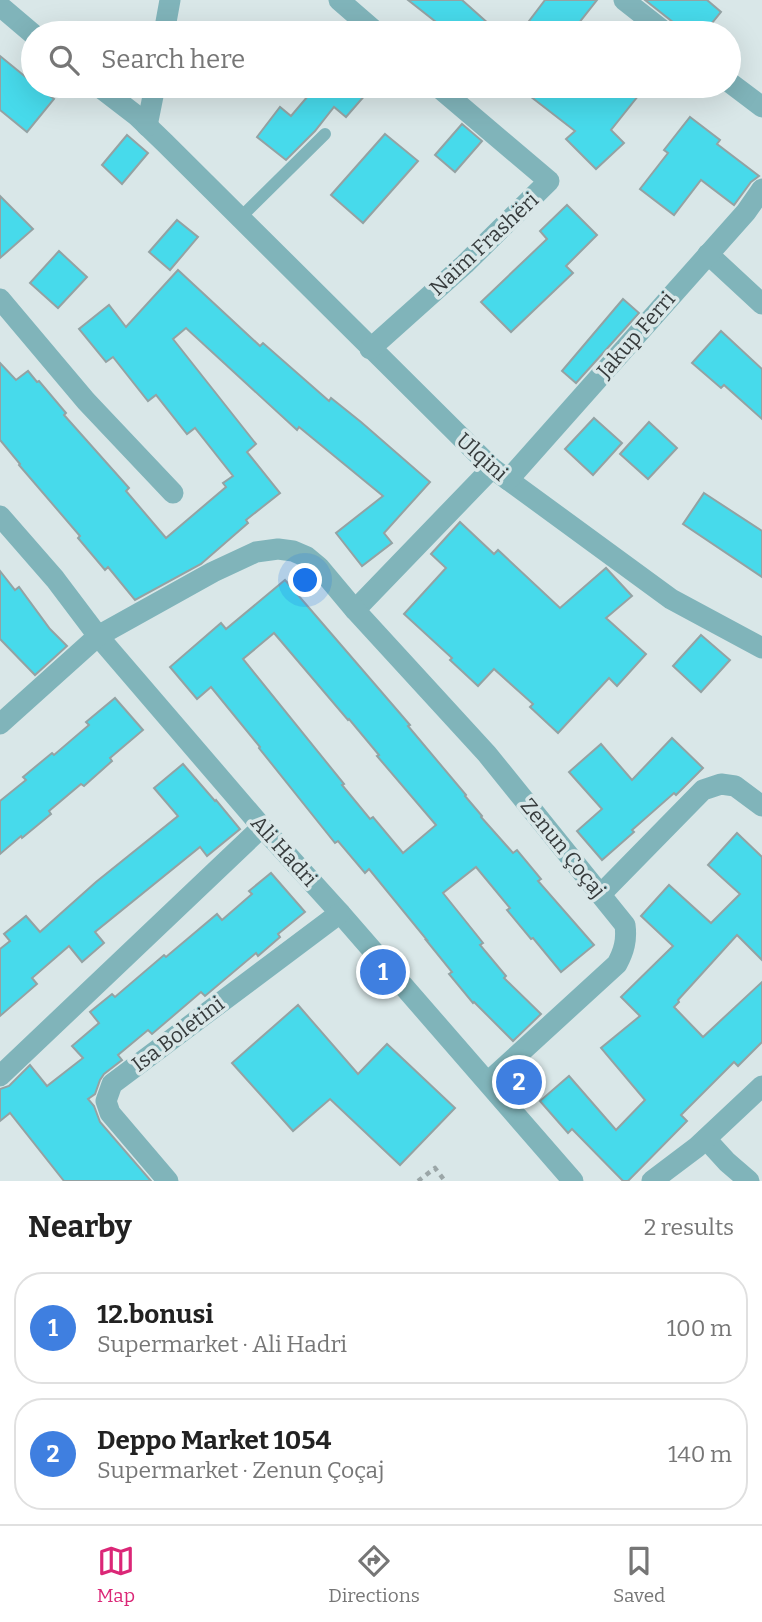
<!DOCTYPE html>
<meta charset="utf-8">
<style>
:root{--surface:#fff;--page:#f2f2f2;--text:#222;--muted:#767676;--line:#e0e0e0;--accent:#db2777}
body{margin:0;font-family:Bitter,serif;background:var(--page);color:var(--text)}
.you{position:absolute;left:306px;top:581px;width:24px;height:24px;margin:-18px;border:5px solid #fff;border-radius:50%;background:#1a73e8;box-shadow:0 0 0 10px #1a73e833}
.badge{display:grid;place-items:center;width:46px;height:46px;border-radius:50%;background:var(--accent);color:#fff;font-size:23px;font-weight:700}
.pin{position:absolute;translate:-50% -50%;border:4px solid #fff;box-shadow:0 2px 7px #0006}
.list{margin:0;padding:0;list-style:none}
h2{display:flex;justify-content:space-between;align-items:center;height:91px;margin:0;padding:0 28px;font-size:30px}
h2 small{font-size:23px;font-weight:400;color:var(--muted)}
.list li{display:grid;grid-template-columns:46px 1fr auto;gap:21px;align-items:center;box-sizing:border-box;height:112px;margin:0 14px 14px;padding:0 14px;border:2px solid var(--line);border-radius:28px}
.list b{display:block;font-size:26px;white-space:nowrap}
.list p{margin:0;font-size:23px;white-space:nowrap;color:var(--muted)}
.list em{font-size:23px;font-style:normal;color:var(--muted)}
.icon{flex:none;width:38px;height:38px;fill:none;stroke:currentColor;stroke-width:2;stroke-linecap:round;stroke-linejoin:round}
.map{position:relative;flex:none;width:762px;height:1181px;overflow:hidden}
.search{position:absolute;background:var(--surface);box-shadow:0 7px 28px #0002;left:21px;right:21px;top:21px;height:77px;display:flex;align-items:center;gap:18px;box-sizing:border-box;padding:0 24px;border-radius:38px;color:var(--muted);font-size:26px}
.sheet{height:343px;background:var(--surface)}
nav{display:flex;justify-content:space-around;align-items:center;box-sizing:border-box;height:98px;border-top:2px solid var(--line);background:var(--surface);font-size:19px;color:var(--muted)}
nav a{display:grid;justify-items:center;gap:4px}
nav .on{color:var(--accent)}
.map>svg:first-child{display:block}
.building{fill:#47daeb;stroke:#94a2a3;stroke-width:2;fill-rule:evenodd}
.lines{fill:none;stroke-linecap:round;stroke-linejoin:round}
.path{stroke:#9ba6a7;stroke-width:4.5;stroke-dasharray:5 5;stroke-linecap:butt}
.lane{stroke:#80b4ba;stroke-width:12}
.street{stroke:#80b4ba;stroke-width:21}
.labels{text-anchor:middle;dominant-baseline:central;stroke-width:7;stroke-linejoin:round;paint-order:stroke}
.street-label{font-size:21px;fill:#373c3d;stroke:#d9e7e8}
</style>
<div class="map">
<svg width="762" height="1181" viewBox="0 0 762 1181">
<rect width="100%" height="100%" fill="#d9e7e8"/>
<!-- building -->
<g class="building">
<polygon points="408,0 462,0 499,33 450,33"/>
<polygon points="545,0 597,0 571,33 520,33"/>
<polygon points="645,0 707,0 721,12 704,33 680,33 674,23"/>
<polygon points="0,56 33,83 33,86 37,86 54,99 27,132 0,110"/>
<polygon points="309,86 373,86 346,117 334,107 315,131 286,160 257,137 280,107 291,116 314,89"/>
<polygon points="517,86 579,86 590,94 597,86 646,86 611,130 624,143 596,169 566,139 575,131"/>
<polygon points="690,117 720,140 717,144 759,176 751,182 734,205 701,180 674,215 640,189 668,153 664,150"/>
<polygon points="462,124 482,141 455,172 435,155"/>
<polygon points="385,134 418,161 363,223 331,195"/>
<polygon points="127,135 148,153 122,184 102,165"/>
<polygon points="0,196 33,229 0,258"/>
<polygon points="567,205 597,235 566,266 573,273 511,332 481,302 547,239 540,231"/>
<polygon points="177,220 198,237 170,270 149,252"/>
<polygon points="59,251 87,277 58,308 30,283"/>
<polygon points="178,270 260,346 263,343 329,401 331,398 361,422 430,482 384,533 392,543 362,566 336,533 383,496 299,427 297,430 186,328 173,339 256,444 247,452 280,493 246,520 248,523 201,564 135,600 108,567 105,570 78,538 80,536 19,465 20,464 0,440 0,363 16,380 28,371 37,382 39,381 66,413 64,415 129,488 126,491 166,538 226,487 223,483 233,476 195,428 187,434 156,395 148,401 113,357 106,362 79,329 109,305 126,327"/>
<polygon points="623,299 639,313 576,383 562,371"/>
<polygon points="721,331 762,369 762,419 724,385 721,388 692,363"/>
<polygon points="594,418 622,443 593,475 565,449"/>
<polygon points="649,422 677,448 648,479 620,454"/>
<polygon points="704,493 762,531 762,577 683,524"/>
<polygon points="460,522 494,554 498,550 560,608 606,568 632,596 606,618 646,654 617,686 609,678 558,733 530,707 533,704 494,669 478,686 450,660 452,658 404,614 446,568 431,554"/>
<polygon points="0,571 15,590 19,587 50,629 67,646 35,675 0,639"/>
<path d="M285 580 410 725 408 726 466 795 465 796 482 816 481 817 513 853 517 850 541 879 538 881 594 945 561 972 533 938 531 939 507 910 510 908 476 867 443 893 483 943 480 945 506 976 504 978 541 1014 513 1041 474 1002 473 1003 449 974 452 972 426 940H427L369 869 365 873 338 841 335 843 259 748 260 747 211 687 197 699 170 667 221 623 226 629ZM274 633 348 720 349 719 379 755 377 756 436 825 403 853 373 817 370 819 342 785 344 784 243 659Z"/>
<polygon points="701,635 730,660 701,692 673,666"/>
<polygon points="115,698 143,730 110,758 112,761 84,786 81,784 49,811 51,814 22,838 21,836 0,854 0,801 26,780 23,777 52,753 54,755 89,725 86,722"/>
<polygon points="672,738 703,768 676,795 674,793 632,830 634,832 602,860 577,831 602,809 569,772 601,744 632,780"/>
<polygon points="183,764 215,801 216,800 240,829 207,856 200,847 95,932 104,943 82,962 69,946 32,978 37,984 0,1016 0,949 10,941 4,934 26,916 40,932 96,882 178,816 154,788"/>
<polygon points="737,833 762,857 762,960 737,935 678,1000 679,1002 674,1007 703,1037 762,982 762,1042 738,1066 734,1062 681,1115 687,1121 628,1181 623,1181 572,1129 568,1133 540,1101 569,1076 616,1130 645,1100 601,1048 640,1016 621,997 673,946 641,916 669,885 711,923 740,894 708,865"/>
<polygon points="271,873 305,912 278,934 280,937 258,956 256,953 205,996 201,992 152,1034 148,1030 118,1055 122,1060 104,1074 100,1080 95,1094 88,1099 94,1106 100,1122 151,1181 64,1181 10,1113 0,1121 0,1089 9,1086 30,1065 47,1086 83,1058 72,1046 99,1023 90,1012 112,994 115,997 164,955 166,957 217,914 222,920 252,894 249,891"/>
<polygon points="298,1005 358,1074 387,1044 455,1108 400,1165 330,1099 293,1131 232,1063"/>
</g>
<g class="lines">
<!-- path -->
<polyline class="path" points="418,1181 435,1168 445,1181"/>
<!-- lane -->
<polyline class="lane" points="240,218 325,134"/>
<!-- street -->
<g class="street">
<polyline points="339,0 377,33"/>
<polyline points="624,0 666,33"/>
<polyline points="0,6 33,34"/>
<polyline points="164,33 170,0"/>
<polyline points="729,82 762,107"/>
<polyline points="98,86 137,116 165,143 492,468 671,599 762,648"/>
<polyline points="147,126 155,86"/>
<polyline points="708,254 762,304"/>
<polyline points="0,299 86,401 173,493"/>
<polyline points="370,349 465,264 549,181 437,86"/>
<polyline points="508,480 746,212 762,189"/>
<polyline points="0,516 55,579 98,636 262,827 340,913 573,1181"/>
<polyline points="355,610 492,468"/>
<path d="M0 724 98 636 213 572 256 552 278 549 293 551 307 557 319 567 355 610 487 754 625 925C627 940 624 951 617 964L488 1082"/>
<polyline points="601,894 703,790 721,784 735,786 762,806"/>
<polyline points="0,1076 262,827"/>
<polyline points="706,1139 727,1162 749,1181"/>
<polyline points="168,1181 110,1113 106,1101 112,1084 340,913"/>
<polyline points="652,1181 697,1147 762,1086"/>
</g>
</g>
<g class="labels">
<!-- street labels -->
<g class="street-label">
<text transform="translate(484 244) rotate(-43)">Naim Frashëri</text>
<text transform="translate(636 335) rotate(-49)">Jakup Ferri</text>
<text transform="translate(482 457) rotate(42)">Ulqini</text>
<text transform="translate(563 848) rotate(51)">Zenun Çoçaj</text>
<text transform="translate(284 851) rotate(48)">Ali Hadri</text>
<text transform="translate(178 1034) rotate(-37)">Isa Boletini</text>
</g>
</g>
</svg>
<div class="you"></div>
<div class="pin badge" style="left:383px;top:972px;background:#3f7fe0">1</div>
<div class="pin badge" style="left:519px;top:1082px;background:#3f7fe0">2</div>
<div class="search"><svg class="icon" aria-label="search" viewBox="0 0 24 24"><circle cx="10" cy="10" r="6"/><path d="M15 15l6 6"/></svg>Search here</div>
</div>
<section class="sheet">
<h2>Nearby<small>2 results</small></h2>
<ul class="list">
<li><span class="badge" style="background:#3f7fe0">1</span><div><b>12.bonusi</b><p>Supermarket · Ali Hadri</p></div><em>100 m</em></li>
<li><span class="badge" style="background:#3f7fe0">2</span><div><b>Deppo Market 1054</b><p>Supermarket · Zenun Çoçaj</p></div><em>140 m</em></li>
</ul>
</section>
<nav>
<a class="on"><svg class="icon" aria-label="map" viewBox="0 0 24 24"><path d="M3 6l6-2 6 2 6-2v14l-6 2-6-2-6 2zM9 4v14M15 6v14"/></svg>Map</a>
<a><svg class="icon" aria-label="directions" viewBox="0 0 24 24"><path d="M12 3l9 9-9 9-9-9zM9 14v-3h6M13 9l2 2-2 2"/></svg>Directions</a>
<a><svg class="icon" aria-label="saved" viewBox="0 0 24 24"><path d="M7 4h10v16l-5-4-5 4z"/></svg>Saved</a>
</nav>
